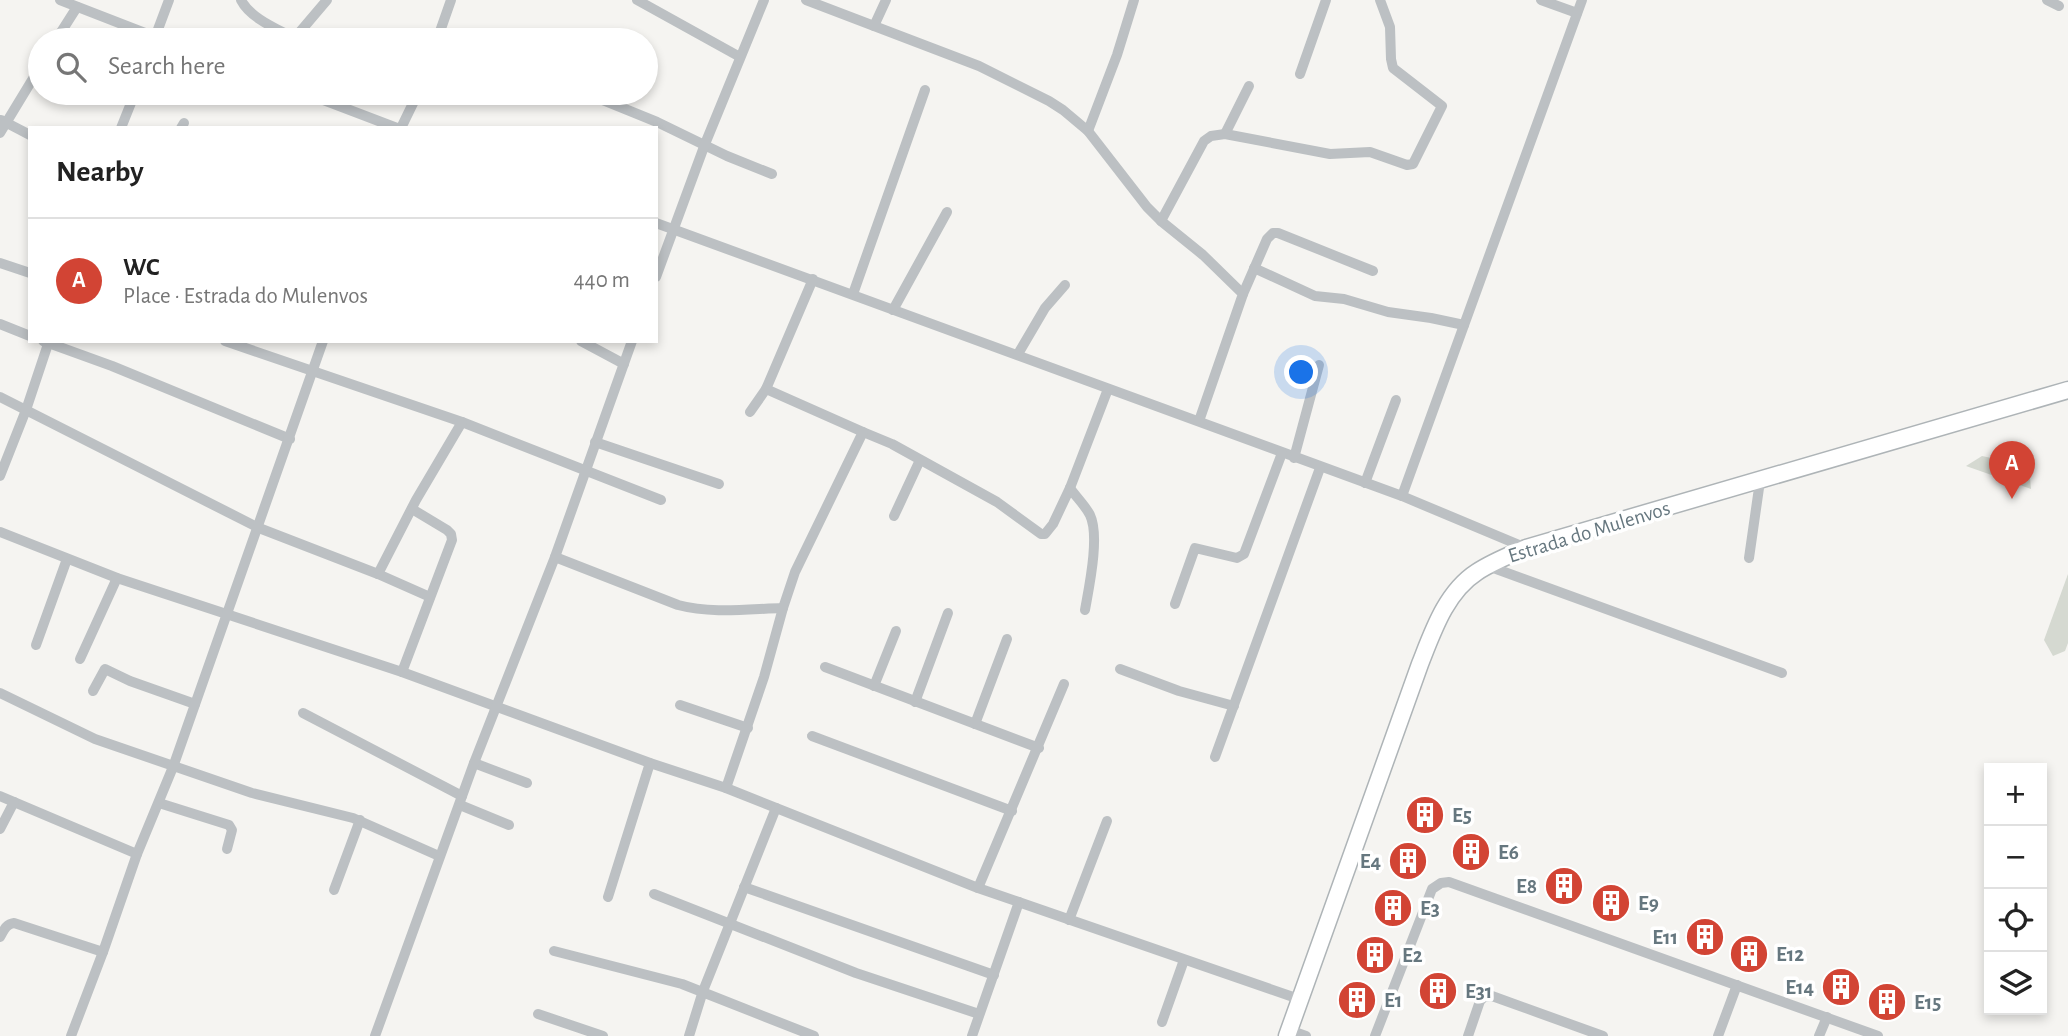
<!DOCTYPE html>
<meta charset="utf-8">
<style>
:root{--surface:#fff;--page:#f2f2f2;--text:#222;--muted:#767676;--line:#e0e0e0;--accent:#d24434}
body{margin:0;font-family:"Alegreya Sans",sans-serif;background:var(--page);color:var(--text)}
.controls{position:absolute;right:21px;bottom:21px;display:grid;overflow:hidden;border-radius:0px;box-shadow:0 4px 10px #0003}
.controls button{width:63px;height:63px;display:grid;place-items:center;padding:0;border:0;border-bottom:2px solid var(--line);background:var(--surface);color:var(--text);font:35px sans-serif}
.you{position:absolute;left:1302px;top:373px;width:24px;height:24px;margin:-18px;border:5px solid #fff;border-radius:50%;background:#1a73e8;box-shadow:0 0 0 10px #1a73e833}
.badge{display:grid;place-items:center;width:46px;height:46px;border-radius:50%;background:var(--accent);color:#fff;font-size:23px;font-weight:700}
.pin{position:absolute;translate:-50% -58px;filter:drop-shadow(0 2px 4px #0008)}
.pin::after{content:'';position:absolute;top:37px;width:24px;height:21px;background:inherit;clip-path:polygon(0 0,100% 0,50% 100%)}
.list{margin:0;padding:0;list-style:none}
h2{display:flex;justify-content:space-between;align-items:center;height:91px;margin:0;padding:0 28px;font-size:30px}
h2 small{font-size:23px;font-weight:400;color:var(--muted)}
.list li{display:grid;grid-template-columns:46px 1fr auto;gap:21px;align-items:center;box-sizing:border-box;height:126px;padding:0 28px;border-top:2px solid var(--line)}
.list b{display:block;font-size:26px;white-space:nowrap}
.list p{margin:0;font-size:23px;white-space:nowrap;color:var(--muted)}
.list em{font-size:23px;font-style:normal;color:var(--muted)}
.icon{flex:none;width:38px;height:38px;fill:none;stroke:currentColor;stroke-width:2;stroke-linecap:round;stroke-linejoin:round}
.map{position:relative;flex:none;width:2068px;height:1036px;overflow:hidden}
.search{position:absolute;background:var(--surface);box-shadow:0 4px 10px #0003;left:28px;top:28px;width:630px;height:77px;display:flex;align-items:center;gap:18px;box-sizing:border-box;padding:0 24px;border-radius:38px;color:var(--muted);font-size:26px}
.panel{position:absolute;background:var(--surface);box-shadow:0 4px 10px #0003;left:28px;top:126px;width:630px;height:217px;border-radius:0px}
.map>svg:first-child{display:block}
.green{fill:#d5d9d1}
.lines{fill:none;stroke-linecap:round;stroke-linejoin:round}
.secondary-casing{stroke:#aeb4b7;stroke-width:19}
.street{stroke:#bcc0c3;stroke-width:10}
.secondary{stroke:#fff;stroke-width:16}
.labels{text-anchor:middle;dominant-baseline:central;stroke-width:7;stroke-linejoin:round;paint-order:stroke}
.street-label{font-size:21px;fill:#66777f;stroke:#fff}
.poi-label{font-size:21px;font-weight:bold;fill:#66777f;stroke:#fff;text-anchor:start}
</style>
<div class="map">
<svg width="2068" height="1036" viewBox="0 0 2068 1036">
<rect width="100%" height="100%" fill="#f5f4f1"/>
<!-- green -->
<g class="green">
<polygon points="1982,456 2029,466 2031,489 1966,466"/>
<polygon points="2068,574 2068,643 2065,651 2053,656 2044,640"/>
</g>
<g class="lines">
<!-- secondary casing -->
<g class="secondary-casing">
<path id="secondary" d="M1287 1036 1420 664C1433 631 1446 592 1477 572 1492 562 1510 555 1526 548L2068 390"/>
</g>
<!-- street -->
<g class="street">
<polyline points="60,0 163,40"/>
<path d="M241 0C250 18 277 29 294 38"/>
<polyline points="637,0 740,57"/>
<polyline points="806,0 979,66 1049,101 1063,110 1088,131 1147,207 1161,221 1203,255 1243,294 1199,421"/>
<polyline points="1541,0 1577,13"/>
<polyline points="2047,0 2059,6"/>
<polyline points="874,26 886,0"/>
<polyline points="56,40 77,7"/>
<polyline points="154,40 169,0"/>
<polyline points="293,40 327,0"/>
<polyline points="437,40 451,0"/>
<polyline points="1300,74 1326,0"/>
<polyline points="305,93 397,128"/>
<polyline points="593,96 657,122 727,156 772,174"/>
<polyline points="1,120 30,135"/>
<polyline points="121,128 135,93"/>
<polyline points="181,128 184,123"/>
<polyline points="401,128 418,93"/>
<polyline points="1088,131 1117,55 1134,0"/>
<polyline points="0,133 40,67"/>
<polyline points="1225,134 1249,86"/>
<polyline points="1161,221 1204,141 1211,136 1225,134 1330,154 1370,152 1407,165 1413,164 1442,106 1393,68 1391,59 1390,27 1380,0"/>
<polyline points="656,223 1402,496 1526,548"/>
<polyline points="0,263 30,273"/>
<polyline points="1254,268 1315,296 1344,299 1388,312 1431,318 1464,325"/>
<polyline points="656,277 705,144 764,0"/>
<polyline points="853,294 925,90"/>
<polyline points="1243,294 1267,239 1273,233 1278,233 1373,271"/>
<polyline points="893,310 947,212"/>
<polyline points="0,324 30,336"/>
<polyline points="43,341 112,366 290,439"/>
<polyline points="225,341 462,422 661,500"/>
<polyline points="581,341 624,364"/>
<polyline points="1018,354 1045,308 1065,285"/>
<polyline points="766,389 863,432 892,444 997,502 1041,534 1045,534 1053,524 1070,488 1108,389"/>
<polyline points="0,397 259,528 378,574 430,597"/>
<polyline points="750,412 766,389 813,279"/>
<polyline points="595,442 719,484"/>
<polyline points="1294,458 1319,365"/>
<polyline points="0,476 26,410 49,341"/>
<polyline points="1365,483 1396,400"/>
<path d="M1070 488C1076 497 1085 505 1090 515 1100 536 1089 587 1085 610"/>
<polyline points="1402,496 1582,0"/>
<polyline points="894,516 920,460"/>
<polyline points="0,532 117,578 402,672 650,763 726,788 978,888 1299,999"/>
<path d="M555 557 678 605C712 614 748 609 783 608"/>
<polyline points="1749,558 1760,481"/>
<polyline points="1488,566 1782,673"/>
<polyline points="378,574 416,500 462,422"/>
<polyline points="1175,604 1195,548 1237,558 1244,554 1282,453"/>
<polyline points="36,645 67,559"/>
<polyline points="80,659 117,578"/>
<polyline points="825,667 1039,748"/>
<polyline points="1120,669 1179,691 1234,706"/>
<polyline points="402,672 452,540 451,534 447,530 412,509"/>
<polyline points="874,686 896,631"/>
<polyline points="93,691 105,669 130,681 195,704"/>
<polyline points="0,693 95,739 252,793 353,818 439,856"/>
<polyline points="915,702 948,613"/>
<polyline points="680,705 748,728"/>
<polyline points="303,713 462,796"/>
<polyline points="975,724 1007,639"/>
<polyline points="812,736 1012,811"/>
<polyline points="1215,757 1320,468"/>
<polyline points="474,763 527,783"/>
<polyline points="726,788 764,677 783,608 795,572 863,432"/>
<polyline points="0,796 137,854"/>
<polyline points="159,803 229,825 232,830 227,849"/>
<polyline points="460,805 509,825"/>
<polyline points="0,829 14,802"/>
<polyline points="744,887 994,975"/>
<polyline points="978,888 1064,684"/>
<polyline points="334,890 360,820"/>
<polyline points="654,894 856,973 979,1014"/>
<polyline points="608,897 650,763"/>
<polyline points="1069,920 1107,821"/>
<path d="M0 937C4 930 6 924 14 923L103 952"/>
<polyline points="554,951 682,984 814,1036"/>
<polyline points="538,1014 603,1036"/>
<polyline points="1162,1022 1184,960"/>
<polyline points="1289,1030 1306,1036"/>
<polyline points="71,1036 103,952 137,854 173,767 323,341"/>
<polyline points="375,1036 474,763 555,557 632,341"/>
<polyline points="689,1036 703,991 776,808"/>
<polyline points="972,1036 1019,902"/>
<polyline points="1375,1036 1432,889 1441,883 1449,882 1878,1036"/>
<polyline points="1468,1036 1480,1001 1484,997 1492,996 1603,1036"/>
<polyline points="1718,1036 1737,985"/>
<polyline points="1819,1036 1827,1017"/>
</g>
<!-- secondary -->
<use href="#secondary" class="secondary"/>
</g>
<!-- icons -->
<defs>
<g id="building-disc" transform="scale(2.0125)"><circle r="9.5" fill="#d24434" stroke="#fff"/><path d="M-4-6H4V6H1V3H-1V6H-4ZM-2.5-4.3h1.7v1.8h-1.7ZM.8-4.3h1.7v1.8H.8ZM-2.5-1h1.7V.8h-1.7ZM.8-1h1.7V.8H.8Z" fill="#fff"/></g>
</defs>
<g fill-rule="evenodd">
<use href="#building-disc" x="1425" y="815"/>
<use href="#building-disc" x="1471" y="852"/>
<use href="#building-disc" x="1408" y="861"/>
<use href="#building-disc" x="1564" y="886"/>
<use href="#building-disc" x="1611" y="903"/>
<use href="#building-disc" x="1393" y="908"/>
<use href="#building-disc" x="1705" y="937"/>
<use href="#building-disc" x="1749" y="954"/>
<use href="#building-disc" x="1375" y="955"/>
<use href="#building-disc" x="1841" y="987"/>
<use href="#building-disc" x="1438" y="991"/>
<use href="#building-disc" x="1357" y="1000"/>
<use href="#building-disc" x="1887" y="1002"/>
</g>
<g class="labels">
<!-- street labels -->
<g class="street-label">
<text transform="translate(1589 532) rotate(-17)">Estrada do Mulenvos</text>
</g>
<!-- poi labels -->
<g class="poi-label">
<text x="1452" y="815">E5</text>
<text x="1498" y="852">E6</text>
<text x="1381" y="861" text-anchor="end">E4</text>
<text x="1537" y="886" text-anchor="end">E8</text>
<text x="1638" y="903">E9</text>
<text x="1420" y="908">E3</text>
<text x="1678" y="937" text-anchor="end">E11</text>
<text x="1776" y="954">E12</text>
<text x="1402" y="955">E2</text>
<text x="1814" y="987" text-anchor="end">E14</text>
<text x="1465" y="991">E31</text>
<text x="1384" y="1000">E1</text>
<text x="1914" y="1002">E15</text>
</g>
</g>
</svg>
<div class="controls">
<button>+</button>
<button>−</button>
<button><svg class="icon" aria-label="locate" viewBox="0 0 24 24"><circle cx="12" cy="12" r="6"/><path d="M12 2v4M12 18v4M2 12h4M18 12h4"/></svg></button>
<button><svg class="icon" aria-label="layers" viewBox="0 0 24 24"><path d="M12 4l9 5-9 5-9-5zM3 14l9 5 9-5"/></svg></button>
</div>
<div class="you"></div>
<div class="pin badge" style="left:2012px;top:499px">A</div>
<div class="search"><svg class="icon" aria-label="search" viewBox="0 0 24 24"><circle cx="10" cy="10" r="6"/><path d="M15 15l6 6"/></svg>Search here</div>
<section class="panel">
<h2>Nearby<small></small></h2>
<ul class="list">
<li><span class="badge">A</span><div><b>WC</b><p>Place · Estrada do Mulenvos</p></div><em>440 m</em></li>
</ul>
</section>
</div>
